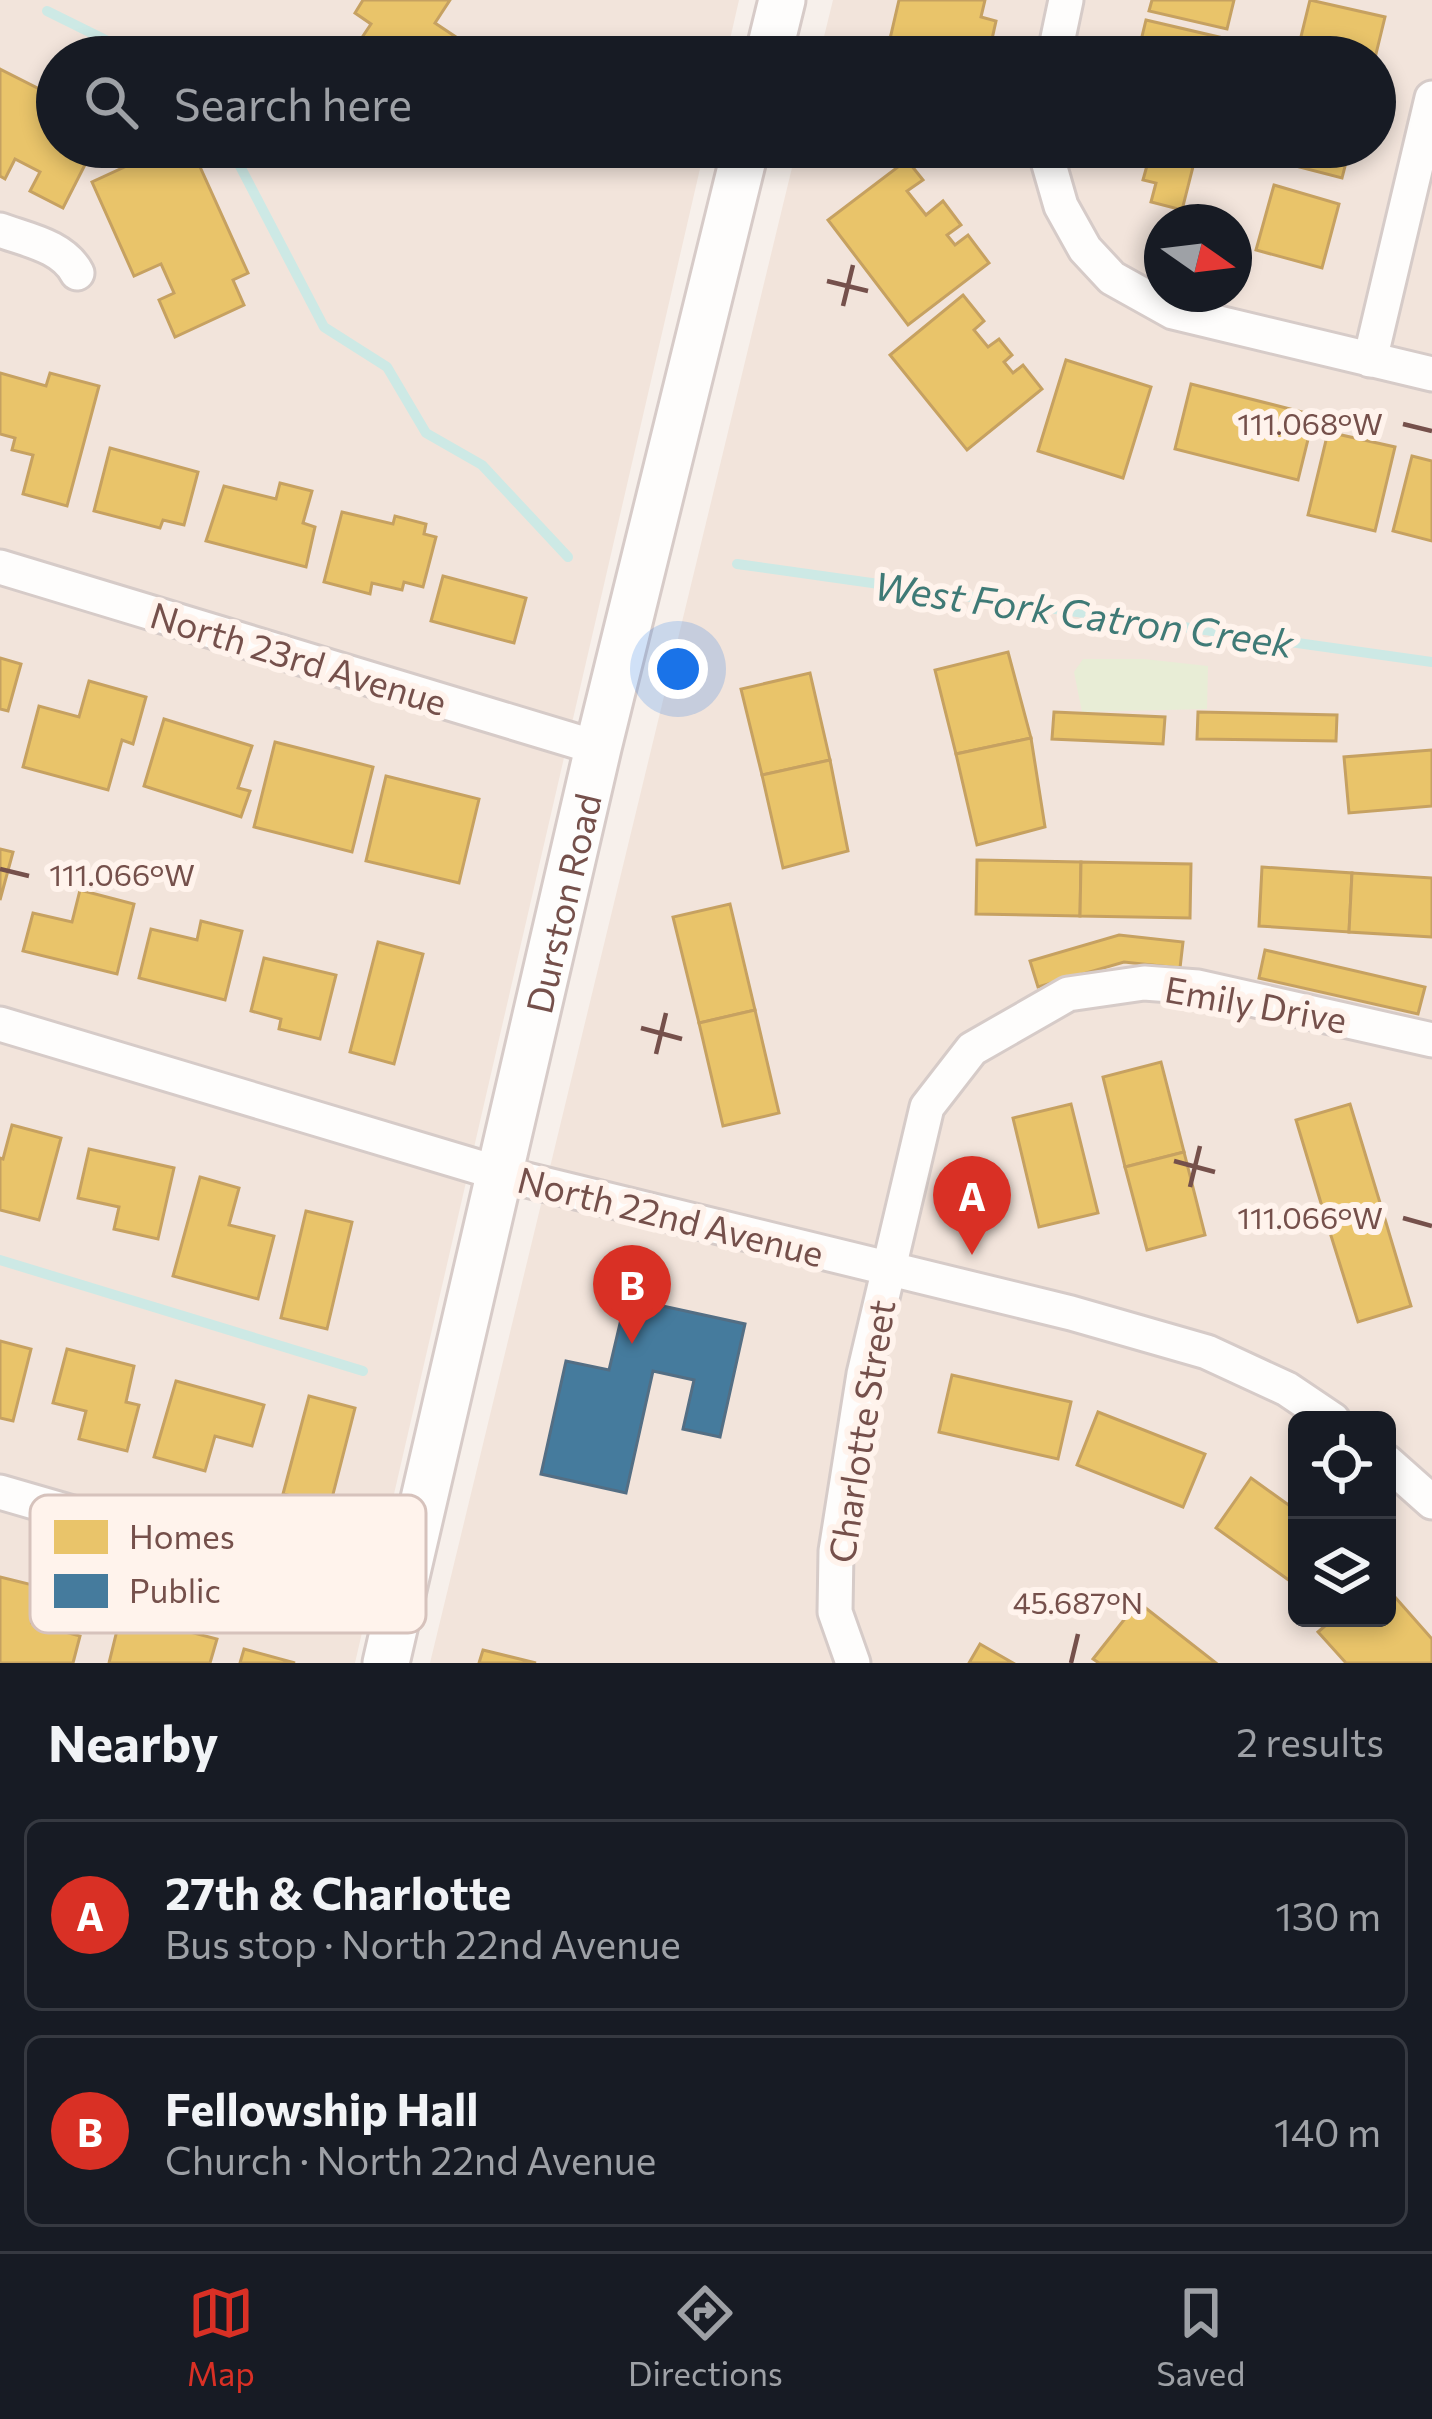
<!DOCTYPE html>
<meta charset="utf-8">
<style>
:root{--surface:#171b24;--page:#20242c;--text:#f1f3f6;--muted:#9ea1a6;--line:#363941;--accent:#d93025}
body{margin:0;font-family:Commissioner,sans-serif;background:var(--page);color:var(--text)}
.controls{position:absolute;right:36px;bottom:36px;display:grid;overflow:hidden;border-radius:18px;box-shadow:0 6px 18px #0003}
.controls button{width:108px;height:108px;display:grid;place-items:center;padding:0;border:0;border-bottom:3px solid var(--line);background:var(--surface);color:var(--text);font:60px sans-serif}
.compass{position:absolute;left:1144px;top:204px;width:108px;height:108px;border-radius:50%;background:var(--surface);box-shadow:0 6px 18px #0003;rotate:104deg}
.you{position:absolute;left:678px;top:669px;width:42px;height:42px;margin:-30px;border:9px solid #fff;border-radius:50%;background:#1a73e8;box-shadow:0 0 0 18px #1a73e833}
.badge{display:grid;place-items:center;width:78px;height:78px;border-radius:50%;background:var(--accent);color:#fff;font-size:39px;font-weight:700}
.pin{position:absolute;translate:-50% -99px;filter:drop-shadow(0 3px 6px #0008)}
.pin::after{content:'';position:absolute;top:63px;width:42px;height:36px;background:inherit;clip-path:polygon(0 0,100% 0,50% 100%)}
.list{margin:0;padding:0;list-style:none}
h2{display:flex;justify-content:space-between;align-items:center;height:156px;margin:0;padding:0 48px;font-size:51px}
h2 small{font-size:39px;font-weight:400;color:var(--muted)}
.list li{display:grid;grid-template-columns:78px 1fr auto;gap:36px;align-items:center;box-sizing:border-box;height:192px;margin:0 24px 24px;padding:0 24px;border:3px solid var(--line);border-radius:18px}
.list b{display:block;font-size:45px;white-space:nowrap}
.list p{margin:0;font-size:39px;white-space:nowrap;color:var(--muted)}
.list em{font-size:39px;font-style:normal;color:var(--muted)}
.icon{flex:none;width:66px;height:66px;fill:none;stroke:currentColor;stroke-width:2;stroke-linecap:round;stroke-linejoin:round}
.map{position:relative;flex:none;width:1432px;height:1663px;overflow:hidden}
.search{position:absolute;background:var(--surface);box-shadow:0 6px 18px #0003;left:36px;right:36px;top:36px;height:132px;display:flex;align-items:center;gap:30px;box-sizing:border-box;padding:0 42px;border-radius:66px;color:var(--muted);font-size:45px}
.sheet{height:588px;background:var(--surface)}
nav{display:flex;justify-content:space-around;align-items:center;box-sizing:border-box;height:168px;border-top:3px solid var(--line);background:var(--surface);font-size:33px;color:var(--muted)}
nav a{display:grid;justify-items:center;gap:6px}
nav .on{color:var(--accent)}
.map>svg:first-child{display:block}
.residential{fill:#f2e4db;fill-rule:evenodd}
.green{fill:#e8edd6}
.homes{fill:#e9c46a;stroke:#c6a161;stroke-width:3}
.public{fill:#457b9d;stroke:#536e84;stroke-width:3}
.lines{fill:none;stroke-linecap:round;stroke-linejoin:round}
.stream{stroke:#cde9e5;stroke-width:10}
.street-casing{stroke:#d6cbc8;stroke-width:39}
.secondary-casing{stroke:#d7cbc8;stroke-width:51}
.street{stroke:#fefdfc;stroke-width:33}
.secondary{stroke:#fefdfc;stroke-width:45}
.ticks{fill:none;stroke:#75504b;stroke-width:4.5}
.labels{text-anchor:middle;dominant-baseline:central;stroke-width:12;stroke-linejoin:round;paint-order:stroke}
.street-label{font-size:36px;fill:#75504b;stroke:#fff3ec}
.water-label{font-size:39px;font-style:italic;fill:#3f7a76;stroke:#fff3ec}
.key{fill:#fff3ec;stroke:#d6c2bc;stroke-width:3}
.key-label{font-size:33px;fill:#75504b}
.ticks-label{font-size:30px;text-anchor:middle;fill:#75504b;stroke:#fff3ec;stroke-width:12;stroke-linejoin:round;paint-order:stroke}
</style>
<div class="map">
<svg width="1432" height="1663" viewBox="0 0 1432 1663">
<rect width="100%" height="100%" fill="#f7f0eb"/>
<!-- residential -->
<g class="residential">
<polygon points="0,0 739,0 726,57 57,57 57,147 705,147 355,1663 0,1663"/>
<path d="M833 0H1432V1663H430L797 147H1375V57H819ZM1162 222H1234V294H1162ZM1297 1420H1387V1618H1297Z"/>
</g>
<!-- green -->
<polygon class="green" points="1083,659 1144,659 1208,666 1207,709 1082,712 1074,672"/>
<!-- homes -->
<g class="homes">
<polygon points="363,0 450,0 435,23 486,57 354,57 351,54 371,24 355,13"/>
<polygon points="899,0 985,0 981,17 996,21 988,57 968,57 890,39"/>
<polygon points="1152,0 1234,0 1227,29 1149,11"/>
<polygon points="1310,0 1385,17 1375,58 1296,57"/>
<polygon points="1146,20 1223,38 1219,57 1137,57"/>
<polygon points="892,46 942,57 889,57"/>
<polygon points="0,69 57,98 57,147 94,147 63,208 30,191 40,172 15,159 5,179 0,176"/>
<polygon points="168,147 191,147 248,273 233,280 244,305 175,337 159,300 174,293 161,264 134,276 92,182"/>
<polygon points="408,147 443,147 432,163"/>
<polygon points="1135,147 1198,147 1182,210 1151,202 1156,183 1143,180 1148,162 1132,158"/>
<polygon points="1280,147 1350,147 1342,178 1276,161"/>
<polygon points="907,160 923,180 907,191 926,215 943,201 961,225 947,235 955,245 968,235 989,263 908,325 828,220"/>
<polygon points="1274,185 1339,204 1322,268 1256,250"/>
<polygon points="963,295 984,321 974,330 988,347 999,339 1012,355 1004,362 1013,373 1023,365 1042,389 967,450 890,355"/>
<polygon points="1066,360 1151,387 1123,478 1038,451"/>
<polygon points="0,373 46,386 50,373 99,386 67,506 23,494 33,455 12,450 15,438 0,434"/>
<polygon points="1191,384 1314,415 1298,480 1175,449"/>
<polygon points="1328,432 1395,447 1375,531 1308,515"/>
<polygon points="110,448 198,472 184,525 163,520 160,528 94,511"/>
<polygon points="1412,456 1432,461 1432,541 1393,531"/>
<polygon points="280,483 312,491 303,523 315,527 306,567 206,541 224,486 276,499"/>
<polygon points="342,512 393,524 395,516 426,524 424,534 436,537 423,587 404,582 402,590 372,583 370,594 324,582"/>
<polygon points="443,576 526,598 514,643 431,621"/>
<polygon points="1008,652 1031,738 956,754 935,670"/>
<polygon points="0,658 21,664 8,711 0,709"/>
<polygon points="810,673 830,760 762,775 741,689"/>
<polygon points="89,681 146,697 133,744 122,740 108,790 23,767 39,706 79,717"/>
<polygon points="1054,712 1165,717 1163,744 1052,739"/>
<polygon points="1198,712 1337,715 1336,741 1197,739"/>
<polygon points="164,719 252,746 238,788 250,791 241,817 144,786"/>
<polygon points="1031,738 1045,827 977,845 956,754"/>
<polygon points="275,742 373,767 352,852 254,827"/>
<polygon points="1432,750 1432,806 1349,813 1344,757"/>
<polygon points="830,760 848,851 783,868 762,775"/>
<polygon points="386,776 479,799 459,883 366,861"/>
<polygon points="0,849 13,852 0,900"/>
<polygon points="977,860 1081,862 1080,916 976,914"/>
<polygon points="1081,862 1191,864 1190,918 1080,916"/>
<polygon points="1262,867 1352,873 1349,932 1259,926"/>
<polygon points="1352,873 1432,878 1432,937 1349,932"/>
<polygon points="80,890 134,904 117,974 23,951 33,913 72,922"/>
<polygon points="730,904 755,1010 699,1023 673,917"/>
<polygon points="201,921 242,931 225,1000 139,978 151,929 197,940"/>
<polygon points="1119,935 1183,942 1180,968 1124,962 1038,987 1030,961"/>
<polygon points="378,942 423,954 394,1064 350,1052"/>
<polygon points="1265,950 1425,987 1418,1014 1259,978"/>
<polygon points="264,958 336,975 320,1039 279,1029 281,1019 251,1011"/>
<polygon points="755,1010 779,1113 723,1126 699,1023"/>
<polygon points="1161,1062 1184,1152 1125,1167 1103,1077"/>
<polygon points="1071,1104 1098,1213 1039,1227 1013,1118"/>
<polygon points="1350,1104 1381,1206 1327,1223 1296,1120"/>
<polygon points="12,1125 61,1138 39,1220 0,1210 0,1158 3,1159"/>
<polygon points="89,1149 174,1168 158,1239 114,1229 119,1207 78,1198"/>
<polygon points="1184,1152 1205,1235 1147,1250 1125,1167"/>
<polygon points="200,1177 239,1188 229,1225 274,1236 258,1299 173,1276"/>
<polygon points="1381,1206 1411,1306 1358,1322 1327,1223"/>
<polygon points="306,1211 352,1222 327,1329 281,1318"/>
<polygon points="0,1341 31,1349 13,1421 0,1418"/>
<polygon points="67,1349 134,1366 126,1402 139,1405 127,1451 79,1439 86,1411 53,1403"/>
<polygon points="952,1375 1071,1402 1058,1459 939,1432"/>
<polygon points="176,1381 264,1405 252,1446 215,1436 205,1471 154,1457"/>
<polygon points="309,1396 355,1408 330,1506 283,1494"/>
<polygon points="1098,1412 1205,1454 1183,1507 1077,1465"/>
<polygon points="1251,1478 1297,1511 1297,1586 1216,1528"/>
<polygon points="0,1577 41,1587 32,1623 80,1636 73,1663 0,1663"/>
<polygon points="1387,1588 1432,1639 1432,1663 1346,1663 1318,1632 1334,1618 1387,1618"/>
<polygon points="1138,1602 1216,1663 1099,1663 1093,1659"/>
<polygon points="121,1614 217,1639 210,1663 109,1663"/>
<polygon points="980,1644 1013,1663 969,1663"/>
<polygon points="244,1649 295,1663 240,1663"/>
<polygon points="483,1650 536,1663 479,1663"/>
</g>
<!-- public -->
<polygon class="public" points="626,1298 745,1324 720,1437 683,1429 694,1380 653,1371 626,1493 541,1474 566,1361 609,1370"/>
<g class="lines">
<!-- stream -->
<g class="stream">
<polyline points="47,11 140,57"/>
<polyline points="230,147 324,327 387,367 426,433 482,465 568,557"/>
<polyline points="737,564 1432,662"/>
<polyline points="0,1260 363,1371"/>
</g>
<!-- street casing -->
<g class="street-casing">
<g id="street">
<polyline points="1054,57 1066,0"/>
<polyline points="1044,147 1061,206 1085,249 1112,278 1173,312 1432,374"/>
<path d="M0 230C27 240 63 246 77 273"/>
<polyline points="1370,360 1432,98"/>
<polyline points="0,567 598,748"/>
<polyline points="0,1024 498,1173 1071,1313 1207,1352 1287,1389 1333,1420"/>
<polyline points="1387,1462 1432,1502"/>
<polyline points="0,1492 400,1608"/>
<polyline points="853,1663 835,1612 836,1551 864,1374 927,1107 972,1049 1068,994 1144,983 1198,987 1432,1040"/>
</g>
</g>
<!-- secondary casing -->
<g class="secondary-casing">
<g id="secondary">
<polyline points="768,57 782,0"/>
<path id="s1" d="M386 1663 598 748 746 147"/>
</g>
</g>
<!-- street -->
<use href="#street" class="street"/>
<!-- secondary -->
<use href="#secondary" class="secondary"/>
</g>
<!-- ticks -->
<path class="ticks" d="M827 281 868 291M843 306 853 265M1403 424 1432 431M0 869 29 876M641 1028 682 1039M656 1054 666 1013M1174 1161 1215 1172M1190 1187 1200 1146M1403 1218 1432 1226M1071 1663 1078 1634"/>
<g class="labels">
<!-- street labels -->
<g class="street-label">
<text transform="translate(299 657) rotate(17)">North 23rd Avenue</text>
<text stroke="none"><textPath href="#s1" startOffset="780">Durston Road</textPath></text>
<text transform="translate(1256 1003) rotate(10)">Emily Drive</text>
<text transform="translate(671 1215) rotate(14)">North 22nd Avenue</text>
<text transform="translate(860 1431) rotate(-81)">Charlotte Street</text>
</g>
<!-- water labels -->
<g class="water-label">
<text transform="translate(1084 613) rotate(8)">West Fork Catron Creek</text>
</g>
</g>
<!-- legend -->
<rect x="30" y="1495" width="396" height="138" rx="18" class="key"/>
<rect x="54" y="1520" width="54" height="34" fill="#e9c46a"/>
<rect x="54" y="1574" width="54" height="34" fill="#457b9d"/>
<g class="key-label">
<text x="129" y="1549">Homes</text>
<text x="129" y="1603">Public</text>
</g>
<g class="ticks-label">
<text x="1310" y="435">111.068°W</text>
<text x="122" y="886">111.066°W</text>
<text x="1310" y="1229">111.066°W</text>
<text x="1078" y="1614">45.687°N</text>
</g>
</svg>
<div class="controls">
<button><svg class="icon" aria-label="locate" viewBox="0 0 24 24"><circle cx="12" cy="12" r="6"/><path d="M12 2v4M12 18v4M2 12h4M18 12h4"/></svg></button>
<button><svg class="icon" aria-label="layers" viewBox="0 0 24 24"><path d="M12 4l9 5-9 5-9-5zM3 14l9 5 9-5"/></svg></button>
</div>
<svg class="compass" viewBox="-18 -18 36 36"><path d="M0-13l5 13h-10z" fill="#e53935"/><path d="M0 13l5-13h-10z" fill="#9ea1a6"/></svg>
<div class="you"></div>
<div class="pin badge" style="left:972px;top:1255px">A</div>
<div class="pin badge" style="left:632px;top:1344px">B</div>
<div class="search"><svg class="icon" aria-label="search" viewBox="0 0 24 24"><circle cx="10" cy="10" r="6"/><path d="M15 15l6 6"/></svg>Search here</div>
</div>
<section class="sheet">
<h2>Nearby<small>2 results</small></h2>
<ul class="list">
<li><span class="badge">A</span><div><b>27th &amp; Charlotte</b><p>Bus stop · North 22nd Avenue</p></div><em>130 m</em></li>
<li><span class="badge">B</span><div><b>Fellowship Hall</b><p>Church · North 22nd Avenue</p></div><em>140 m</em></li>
</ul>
</section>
<nav>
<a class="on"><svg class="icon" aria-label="map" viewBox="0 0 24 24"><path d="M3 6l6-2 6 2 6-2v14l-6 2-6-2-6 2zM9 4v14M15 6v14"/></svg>Map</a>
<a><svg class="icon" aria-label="directions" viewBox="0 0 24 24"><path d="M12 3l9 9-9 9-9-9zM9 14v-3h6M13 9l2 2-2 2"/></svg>Directions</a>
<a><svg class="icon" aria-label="saved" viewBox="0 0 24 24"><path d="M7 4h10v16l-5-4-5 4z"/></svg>Saved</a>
</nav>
